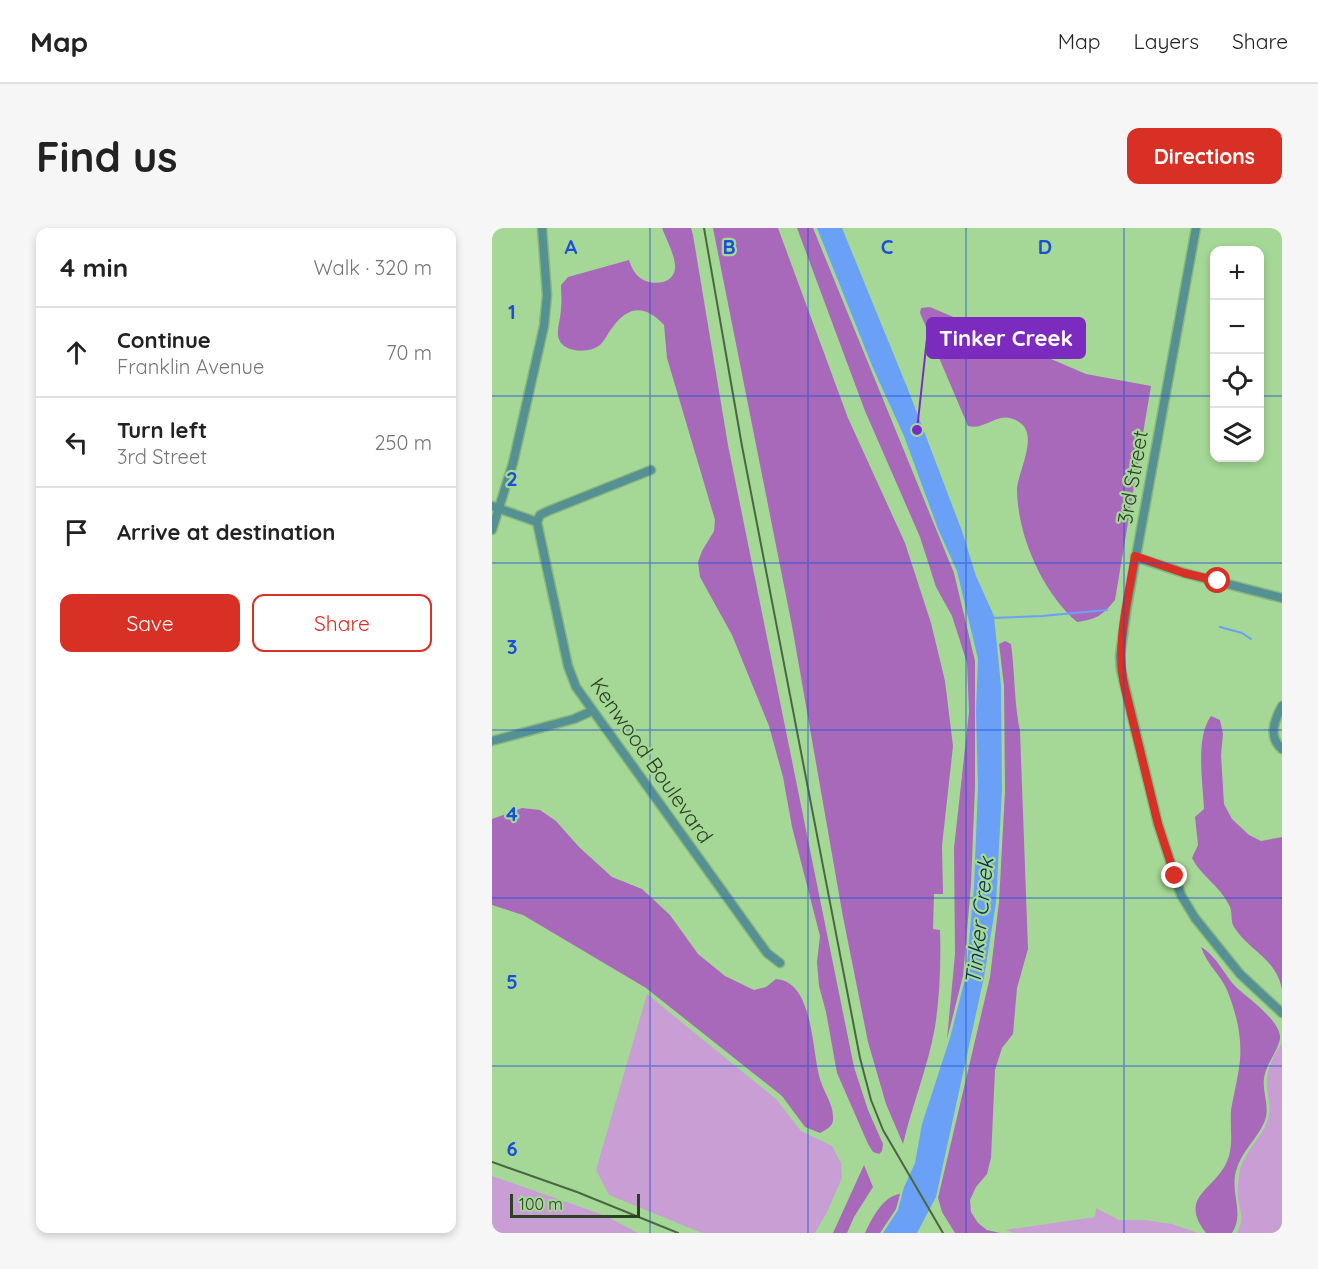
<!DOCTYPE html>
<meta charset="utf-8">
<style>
:root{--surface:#fff;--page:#f6f6f6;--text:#222;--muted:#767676;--line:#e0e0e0;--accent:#d93025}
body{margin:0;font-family:Quicksand,sans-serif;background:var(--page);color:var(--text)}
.controls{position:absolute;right:18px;top:18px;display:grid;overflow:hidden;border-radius:12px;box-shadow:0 3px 9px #0003}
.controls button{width:54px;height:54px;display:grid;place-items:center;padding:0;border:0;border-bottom:2px solid var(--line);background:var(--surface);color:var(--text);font:30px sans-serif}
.scale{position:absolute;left:18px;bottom:15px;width:130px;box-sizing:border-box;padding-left:6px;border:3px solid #2b4025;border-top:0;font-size:16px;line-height:21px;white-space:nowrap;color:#2b4025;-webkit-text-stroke:4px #a5d896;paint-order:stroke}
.stop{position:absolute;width:18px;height:18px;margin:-14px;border:4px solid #d93025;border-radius:50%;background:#fff}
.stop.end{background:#d93025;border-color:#fff;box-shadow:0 2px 6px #0008}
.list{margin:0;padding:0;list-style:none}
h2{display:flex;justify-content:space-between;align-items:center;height:78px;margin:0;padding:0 24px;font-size:26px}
h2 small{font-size:20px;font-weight:400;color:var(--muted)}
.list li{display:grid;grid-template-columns:39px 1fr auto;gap:18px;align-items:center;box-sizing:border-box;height:90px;padding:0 24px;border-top:2px solid var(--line)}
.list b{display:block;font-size:22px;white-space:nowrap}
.list p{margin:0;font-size:20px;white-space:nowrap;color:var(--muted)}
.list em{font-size:20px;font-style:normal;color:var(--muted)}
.actions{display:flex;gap:12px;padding:18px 24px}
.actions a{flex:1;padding:14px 0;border:2px solid var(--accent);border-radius:12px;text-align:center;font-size:21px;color:var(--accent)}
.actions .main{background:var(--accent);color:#fff}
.icon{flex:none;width:33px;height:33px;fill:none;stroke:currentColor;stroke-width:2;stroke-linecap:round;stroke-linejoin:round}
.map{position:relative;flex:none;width:790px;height:1005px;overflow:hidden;border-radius:12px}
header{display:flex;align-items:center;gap:36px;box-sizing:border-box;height:84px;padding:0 30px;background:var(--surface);border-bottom:2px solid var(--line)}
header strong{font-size:28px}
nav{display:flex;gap:33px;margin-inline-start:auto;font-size:21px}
.intro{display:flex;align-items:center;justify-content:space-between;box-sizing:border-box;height:144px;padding:0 36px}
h1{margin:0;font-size:42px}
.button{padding:15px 27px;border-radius:12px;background:var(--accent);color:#fff;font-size:21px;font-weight:700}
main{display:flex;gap:36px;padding:0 36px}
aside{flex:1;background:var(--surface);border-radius:12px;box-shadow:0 3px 9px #0003}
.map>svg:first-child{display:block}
.green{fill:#c99ed5}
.forest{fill:#a969bb}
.water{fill:#6aa1f6}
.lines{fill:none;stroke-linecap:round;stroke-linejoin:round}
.stream{stroke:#6aa1f6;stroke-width:2}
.minor-casing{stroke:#8ab77d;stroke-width:11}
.minor{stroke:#559193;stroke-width:8}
.rail{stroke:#4b6742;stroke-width:2}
.route{stroke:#d93025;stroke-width:8}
.grid{fill:none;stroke:#1d4ed8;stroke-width:1.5;stroke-opacity:0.55}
.labels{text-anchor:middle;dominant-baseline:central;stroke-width:4.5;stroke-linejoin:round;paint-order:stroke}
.street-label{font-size:21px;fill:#2b4025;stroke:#a5d896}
.water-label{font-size:22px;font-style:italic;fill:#0a2e62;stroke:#a5d896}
.grid-label{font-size:20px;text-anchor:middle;font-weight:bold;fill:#1d4ed8;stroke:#a5d896;stroke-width:4.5;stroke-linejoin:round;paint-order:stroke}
.leader{fill:none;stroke:#7b2cbf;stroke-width:2}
.callout-dot{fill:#7b2cbf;stroke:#a5d896;stroke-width:2}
.callout{fill:#7b2cbf;stroke:#7b2cbf;stroke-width:2}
.callout-label{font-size:22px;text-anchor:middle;font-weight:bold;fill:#fff}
</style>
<header>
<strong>Map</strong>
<nav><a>Map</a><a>Layers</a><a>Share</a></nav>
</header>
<div class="intro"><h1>Find us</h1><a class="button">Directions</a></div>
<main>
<aside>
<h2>4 min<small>Walk · 320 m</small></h2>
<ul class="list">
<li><svg class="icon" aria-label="ahead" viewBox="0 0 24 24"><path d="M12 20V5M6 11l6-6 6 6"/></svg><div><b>Continue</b><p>Franklin Avenue</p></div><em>70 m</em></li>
<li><svg class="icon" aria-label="left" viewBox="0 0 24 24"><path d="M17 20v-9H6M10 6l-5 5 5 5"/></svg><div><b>Turn left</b><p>3rd Street</p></div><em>250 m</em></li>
<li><svg class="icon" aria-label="arrive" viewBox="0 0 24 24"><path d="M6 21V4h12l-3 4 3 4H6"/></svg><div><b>Arrive at destination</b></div></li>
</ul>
<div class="actions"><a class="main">Save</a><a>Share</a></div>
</aside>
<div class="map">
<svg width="790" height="1005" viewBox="0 0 790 1005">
<rect width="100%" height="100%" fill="#a5d896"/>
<!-- green -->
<g class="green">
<polygon points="155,766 284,871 309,903 340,918 349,935 350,950 335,984 323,1005 210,1005 117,967 104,942"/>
<path d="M790 815V1001L782 1005H745C753 989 748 985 746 970 745 963 746 954 747 947 749 928 765 915 773 898 781 883 776 873 775 858 773 843 782 827 790 815Z"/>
<polygon points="0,948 114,988 146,1005 0,1005"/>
<polygon points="604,980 627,992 653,992 680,996 706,1005 522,1005 513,1002 603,989"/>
</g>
<!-- forest -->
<g class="forest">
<path d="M170 0H199L201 7 236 217 362 839 376 882 391 916 390 923 387 926 381 924 376 916 345 845 334 784 327 758 325 734 328 708 300 599 291 549 277 498 240 407 208 349 206 334 210 323 222 303 223 292 175 130 172 97C153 77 137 77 120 100 116 105 113 112 109 116 99 126 69 126 66 108 65 100 69 89 69 80 70 72 69 65 69 57L76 49 137 32C139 38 142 45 147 49 158 59 185 57 183 37 182 25 174 11 170 0Z"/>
<path d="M221 0H286L356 190 413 315 439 395 453 453 461 518 450 618 451 666H442L441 701 448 702C449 734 448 767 443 799 436 839 420 877 411 916L394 876 376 814 351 689 300 398Z"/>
<polygon points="305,0 321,0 462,345 483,433 483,558 479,657 471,748 455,811 463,726 462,620 477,484 475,435 460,388 444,359 428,309 373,183"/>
<path d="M438 79 594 146 659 158 623 372C610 388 605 391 585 394 551 365 526 309 525 263 525 244 548 207 527 194 506 180 495 203 476 198L428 85 429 80Z"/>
<path d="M513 413 519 416C523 445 522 474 528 503L536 721 525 760 521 806 510 820 503 842 499 930 495 946 484 959 478 972 479 984 486 995 495 1002 508 1005H463L450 984 446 970 498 749 507 674 513 563 512 458 507 416Z"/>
<path d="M719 488 728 492 731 506 729 527 732 576 740 591 757 607 769 613 790 609V761C783 729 758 724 742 699 738 693 741 683 737 677 728 658 709 648 700 630L706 617 703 589 712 581C711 555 703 510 719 488Z"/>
<path d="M30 580 48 582 64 593 87 619 120 649 150 661 178 687 206 726 233 748 262 762 274 759 284 751C323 754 319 825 329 854 333 866 341 876 341 889 342 898 335 901 328 905L313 899 290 868 154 760 31 687 0 677V591Z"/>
<path d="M709 719C725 728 732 747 745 760 756 770 790 794 788 811 785 825 774 836 772 850 770 866 779 879 772 895 764 912 749 924 744 943 738 966 753 985 740 1005H714C684 966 727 962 737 928 741 913 738 898 739 882 741 870 744 858 746 846 752 817 746 789 735 762 728 746 715 737 709 719Z"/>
<polygon points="372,937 381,959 362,989 355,1005 341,1005"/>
<path d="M408 966 404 981 388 1005H373C380 990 391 968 408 966Z"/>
</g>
<!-- water -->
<polygon class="water" points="325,0 350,0 417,164 470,303 484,348 502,388 509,458 510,562 504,675 492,749 444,969 425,1005 391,1005 406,982 412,959 423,935 430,896 458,810 474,747 482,658 486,559 484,483 486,431 465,343 446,301 412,208 381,140"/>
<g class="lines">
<!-- stream -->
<g class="stream">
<polyline points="499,390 550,388 615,382"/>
<polyline points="728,399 750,405 759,411"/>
</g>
<!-- minor casing -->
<g class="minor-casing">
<g id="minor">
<polyline points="704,0 635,378 628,428 629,442 666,596 689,667 703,690 748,746 790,785"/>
<polyline points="0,278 45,294 76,438 84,459 275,725 288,735"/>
<polyline points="45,294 48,287 56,283 159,242"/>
<polyline points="0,302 21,235 52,98 55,67 50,0"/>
<polyline points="643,329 692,345 790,370"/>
<path d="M790 478C782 493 776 509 790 521"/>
<polyline points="0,513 82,491 100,483"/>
</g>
</g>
<!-- minor -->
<use href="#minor" class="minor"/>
<!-- rail -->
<g class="rail">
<polyline points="212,0 250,218 368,830 379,872 391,902 451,1005"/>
<polyline points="0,934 85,964 186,1005"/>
</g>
</g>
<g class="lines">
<!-- route -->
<path class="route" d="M683 648 666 596 633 461C623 417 636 372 643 328L692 345 726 353"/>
</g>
<!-- grid -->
<path class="grid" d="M158 0V1005M316 0V1005M474 0V1005M632 0V1005M0 168H722M768 168H790M0 335H790M0 502H790M0 670H790M0 838H790"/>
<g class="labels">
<!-- street labels -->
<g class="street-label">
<text transform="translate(640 249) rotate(-80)">3rd Street</text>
<text transform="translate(160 532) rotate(55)">Kenwood Boulevard</text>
</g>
<!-- water labels -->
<g class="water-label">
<text transform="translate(487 693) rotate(-84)">Tinker Creek</text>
</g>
</g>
<g class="grid-label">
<text x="79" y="26">A</text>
<text x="237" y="26">B</text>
<text x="395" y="26">C</text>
<text x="553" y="26">D</text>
<text x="20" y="91">1</text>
<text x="20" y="258">2</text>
<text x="20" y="426">3</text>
<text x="20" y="593">4</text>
<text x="20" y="761">5</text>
<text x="20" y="928">6</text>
</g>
<!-- callouts -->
<path class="leader" d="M425 202L435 110"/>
<circle class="callout-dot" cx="425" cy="202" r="6"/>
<rect class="callout" x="435" y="90" width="158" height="40" rx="6"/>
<g class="callout-label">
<text x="514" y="118">Tinker Creek</text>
</g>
</svg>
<div class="controls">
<button>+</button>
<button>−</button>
<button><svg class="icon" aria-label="locate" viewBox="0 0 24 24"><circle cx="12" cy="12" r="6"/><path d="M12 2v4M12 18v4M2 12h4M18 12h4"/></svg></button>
<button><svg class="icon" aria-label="layers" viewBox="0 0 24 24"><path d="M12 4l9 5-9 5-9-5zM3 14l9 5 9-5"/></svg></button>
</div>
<div class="scale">100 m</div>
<div class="stop" style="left:726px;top:353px"></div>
<div class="stop end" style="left:683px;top:648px"></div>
</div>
</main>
